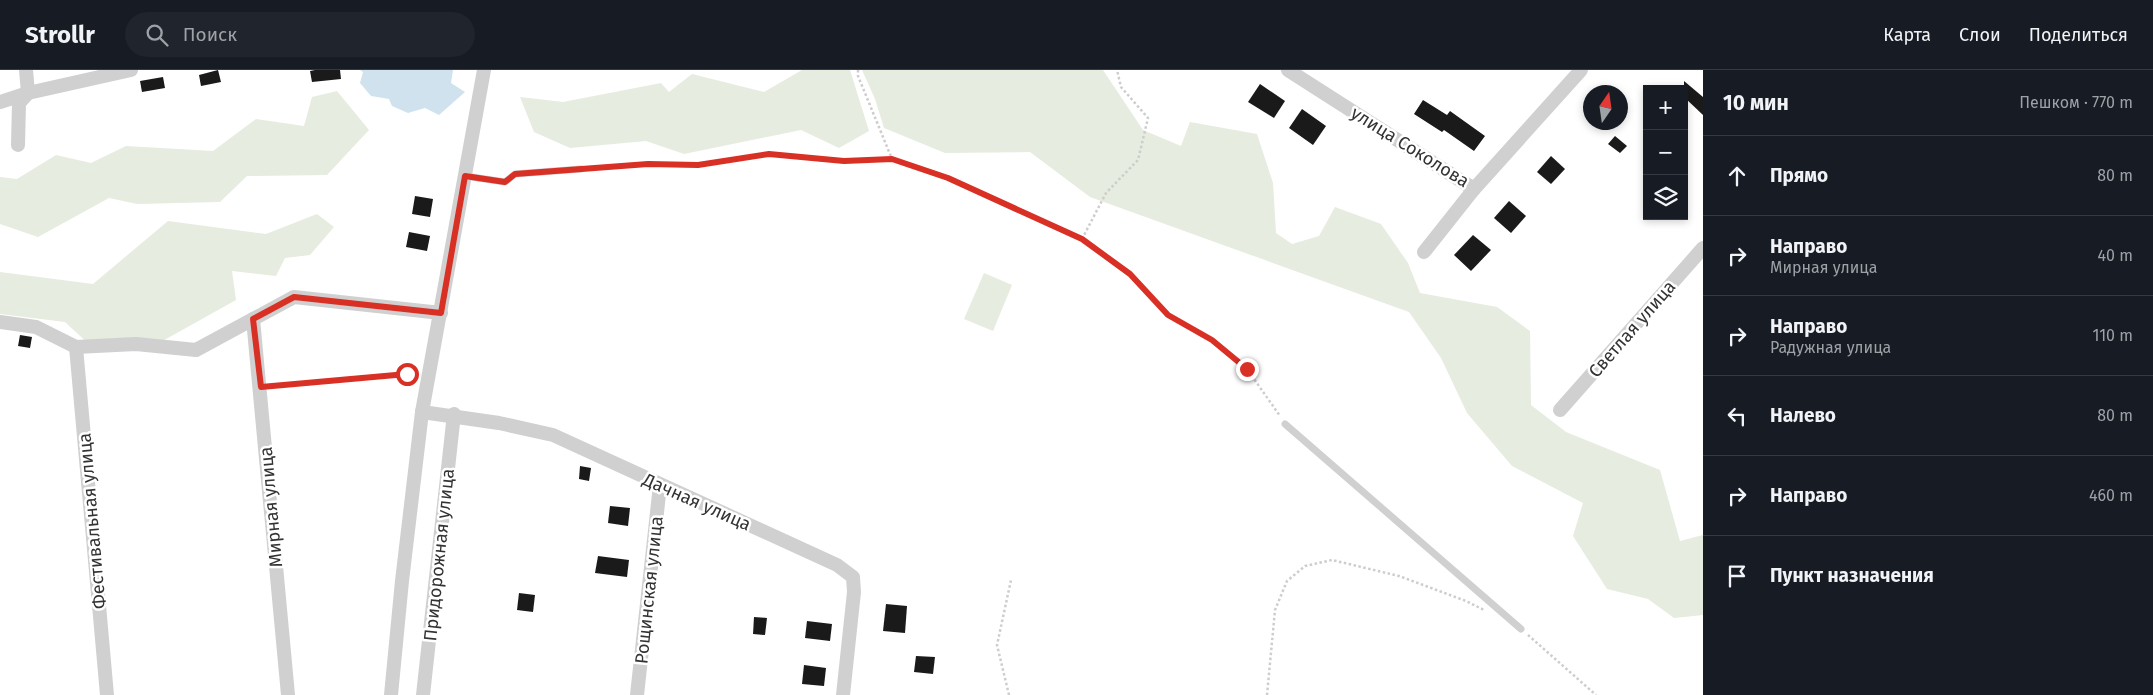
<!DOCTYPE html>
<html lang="ru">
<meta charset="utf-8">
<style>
:root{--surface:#171b24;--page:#20242c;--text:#f1f3f6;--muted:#9ea1a6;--line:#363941}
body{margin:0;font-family:"Fira Sans",sans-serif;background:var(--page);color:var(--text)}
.controls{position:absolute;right:15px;top:15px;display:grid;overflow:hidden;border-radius:0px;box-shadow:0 2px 8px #0003}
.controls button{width:45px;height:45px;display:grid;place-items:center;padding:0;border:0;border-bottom:1px solid var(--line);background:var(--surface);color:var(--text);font:25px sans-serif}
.compass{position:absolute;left:1583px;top:15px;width:45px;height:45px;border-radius:50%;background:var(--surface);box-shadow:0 2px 8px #0003;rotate:13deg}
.stop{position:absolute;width:15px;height:15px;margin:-11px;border:4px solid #d93025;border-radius:50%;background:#fff}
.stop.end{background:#d93025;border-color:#fff;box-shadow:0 1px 5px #0008}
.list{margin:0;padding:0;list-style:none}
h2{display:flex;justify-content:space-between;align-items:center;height:65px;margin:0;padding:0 20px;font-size:21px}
h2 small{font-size:16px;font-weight:400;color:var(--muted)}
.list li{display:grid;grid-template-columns:32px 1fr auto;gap:15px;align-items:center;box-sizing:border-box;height:80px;padding:0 20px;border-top:1px solid var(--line)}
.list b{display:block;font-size:19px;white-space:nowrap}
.list p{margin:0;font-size:16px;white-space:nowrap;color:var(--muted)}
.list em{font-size:16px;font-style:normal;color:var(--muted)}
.icon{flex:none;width:28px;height:28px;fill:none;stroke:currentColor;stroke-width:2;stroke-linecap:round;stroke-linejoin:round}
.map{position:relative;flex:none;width:1703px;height:625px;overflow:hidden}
header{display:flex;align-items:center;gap:30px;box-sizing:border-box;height:70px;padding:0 25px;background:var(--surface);border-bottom:1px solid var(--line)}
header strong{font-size:24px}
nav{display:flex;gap:28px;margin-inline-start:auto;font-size:18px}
.search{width:350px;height:45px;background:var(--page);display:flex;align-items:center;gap:12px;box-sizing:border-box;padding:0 18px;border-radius:28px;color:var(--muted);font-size:19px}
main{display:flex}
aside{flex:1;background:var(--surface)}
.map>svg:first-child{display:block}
.green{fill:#e6ecdf}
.water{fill:#cfe2ee}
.building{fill:#1a1a1a}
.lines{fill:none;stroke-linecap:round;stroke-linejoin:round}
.path{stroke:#cdcdcd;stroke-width:2.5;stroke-dasharray:2.5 2.5;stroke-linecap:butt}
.lane{stroke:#d0d0d0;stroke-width:7}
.street{stroke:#d0d0d0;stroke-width:14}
.route{stroke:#d93025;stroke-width:6}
.labels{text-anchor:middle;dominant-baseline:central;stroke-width:5;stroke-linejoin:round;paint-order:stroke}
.street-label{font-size:18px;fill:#333;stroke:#fff}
</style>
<header>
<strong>Strollr</strong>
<div class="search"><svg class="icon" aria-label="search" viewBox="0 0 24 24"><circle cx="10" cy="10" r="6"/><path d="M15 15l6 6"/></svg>Поиск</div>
<nav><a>Карта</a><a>Слои</a><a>Поделиться</a></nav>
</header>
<main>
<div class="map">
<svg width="1703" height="625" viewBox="0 0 1703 625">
<rect width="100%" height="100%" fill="#fff"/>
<!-- green -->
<g class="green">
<polygon points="802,0 850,0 869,61 839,78 801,60 684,84 646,71 570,78 534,62 520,27 563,32 661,13 669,22 692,4 764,22"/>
<polygon points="862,0 1103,0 1143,60 1181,76 1190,52 1257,64 1273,113 1276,163 1292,174 1319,166 1335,137 1381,154 1408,193 1420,223 1497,237 1530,261 1531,335 1566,362 1660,400 1680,471 1703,465 1703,545 1674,548 1648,529 1607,519 1573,466 1583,433 1512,396 1467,343 1441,288 1409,242 1090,127 1030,82 945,83 884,58 875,29"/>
<polygon points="337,21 369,60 327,105 247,106 220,132 137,134 109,128 38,167 0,154 0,107 17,109 56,85 91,93 126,76 213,81 256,49 304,56 312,27"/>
<polygon points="317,144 334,157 310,185 285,188 276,206 232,201 236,230 159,273 92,277 65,252 0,244 0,202 93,214 168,151 266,164"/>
<polygon points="984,203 1012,215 993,261 964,249"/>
</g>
<!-- water -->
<polygon class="water" points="360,0 453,0 451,13 465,22 439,45 425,38 408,43 392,36 389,29 371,26 360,13 363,2"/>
<!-- building -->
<g class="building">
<polygon points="218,0 221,12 201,16 199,5"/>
<polygon points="315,0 340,0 341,9 312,12 310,1"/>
<polygon points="163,7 165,18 142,22 140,11"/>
<polygon points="1684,11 1703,27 1703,45 1684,27"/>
<polygon points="1260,14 1285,31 1274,48 1248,32"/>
<polygon points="1423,30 1447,45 1450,41 1485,66 1474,81 1444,60 1442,62 1414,44"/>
<polygon points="1302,39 1326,56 1313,75 1289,58"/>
<polygon points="1615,66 1627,76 1620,83 1608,74"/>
<polygon points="1551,86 1565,99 1551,114 1537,102"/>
<polygon points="415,126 433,129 430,147 412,144"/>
<polygon points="1509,131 1526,146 1511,163 1494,148"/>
<polygon points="409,162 430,166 427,181 406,177"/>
<polygon points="1473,165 1491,180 1471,201 1454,185"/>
<polygon points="20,265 32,267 30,278 18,276"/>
<polygon points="580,396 591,398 589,411 579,409"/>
<polygon points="610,436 630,438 628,456 608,453"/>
<polygon points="598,486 629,490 627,507 595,503"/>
<polygon points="519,523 535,525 533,542 517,540"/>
<polygon points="886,534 907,536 905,563 883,561"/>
<polygon points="754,547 767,548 765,565 753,564"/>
<polygon points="807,551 832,554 830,571 805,568"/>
<polygon points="916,586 935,587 933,604 914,602"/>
<polygon points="804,595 826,598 824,616 802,614"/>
</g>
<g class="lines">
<!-- path -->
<g class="path">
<polyline points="858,0 858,6 892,89"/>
<polyline points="589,98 648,94 698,95 769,84 844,91 892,89 948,108 1082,169 1129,204 1168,245 1211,270 1247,299 1280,346"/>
<polyline points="1082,169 1106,123 1138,90 1148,48 1121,17 1117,0"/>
<polyline points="272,316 407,304"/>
<polyline points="1528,565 1596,625"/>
<polyline points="1009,625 997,575 1011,510"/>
<polyline points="1267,625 1275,540 1287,511 1305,496 1332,490 1399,506 1466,531 1484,540"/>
</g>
<!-- lane -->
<g class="lane">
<polyline points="465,106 505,112 515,104 581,99"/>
<polyline points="1285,354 1521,559"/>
</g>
<!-- street -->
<g class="street">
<polyline points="1288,0 1474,119 1581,0"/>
<polyline points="0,32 28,23 131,0"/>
<polyline points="18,75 19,33 28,23 26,0"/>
<polyline points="1424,182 1474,119"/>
<polyline points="253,249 288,625"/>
<polyline points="0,252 36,257 76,277 136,274 196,280 294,227 441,243"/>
<polyline points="76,277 107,625"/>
<polyline points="1560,340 1703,178"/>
<polyline points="422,342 499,353 553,365 837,495 853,507 854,522 843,625"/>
<polyline points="391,625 402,511 422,342 484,0"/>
<polyline points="423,625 454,344"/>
<polyline points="637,625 660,415"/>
</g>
</g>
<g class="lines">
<!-- route -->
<polyline class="route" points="407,304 261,317 253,249 294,227 441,243 465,106 505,112 515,104 648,94 698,95 769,84 844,91 892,89 948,108 1082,169 1130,204 1168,245 1212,270 1247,299"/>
</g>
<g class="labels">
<!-- street labels -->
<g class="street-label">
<text transform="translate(1410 77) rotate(32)">улица Соколова</text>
<text transform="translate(1632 259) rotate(-49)">Светлая улица</text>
<text transform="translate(697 432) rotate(24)">Дачная улица</text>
<text transform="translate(271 437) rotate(-95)">Мирная улица</text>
<text transform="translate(92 451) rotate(-95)">Фестивальная улица</text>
<text transform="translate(439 485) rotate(-84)">Придорожная улица</text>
<text transform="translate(649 520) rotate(-84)">Рощинская улица</text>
</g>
</g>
</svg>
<div class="controls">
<button>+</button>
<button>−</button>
<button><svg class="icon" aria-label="layers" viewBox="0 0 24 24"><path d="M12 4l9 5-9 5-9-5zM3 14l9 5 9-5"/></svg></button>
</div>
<svg class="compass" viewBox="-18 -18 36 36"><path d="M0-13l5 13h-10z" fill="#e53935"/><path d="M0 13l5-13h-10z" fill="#9ea1a6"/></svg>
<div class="stop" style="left:407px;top:304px"></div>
<div class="stop end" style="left:1247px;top:299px"></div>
</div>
<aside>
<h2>10 мин<small>Пешком · 770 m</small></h2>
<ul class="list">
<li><svg class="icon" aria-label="ahead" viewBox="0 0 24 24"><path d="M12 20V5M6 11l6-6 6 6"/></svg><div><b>Прямо</b></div><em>80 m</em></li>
<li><svg class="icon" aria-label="right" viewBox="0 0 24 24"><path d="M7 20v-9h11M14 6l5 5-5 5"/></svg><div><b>Направо</b><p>Мирная улица</p></div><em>40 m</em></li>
<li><svg class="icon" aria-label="right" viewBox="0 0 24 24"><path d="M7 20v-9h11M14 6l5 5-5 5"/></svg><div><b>Направо</b><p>Радужная улица</p></div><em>110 m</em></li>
<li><svg class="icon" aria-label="left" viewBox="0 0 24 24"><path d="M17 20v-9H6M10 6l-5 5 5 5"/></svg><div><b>Налево</b></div><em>80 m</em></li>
<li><svg class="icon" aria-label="right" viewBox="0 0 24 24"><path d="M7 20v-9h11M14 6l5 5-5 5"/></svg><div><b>Направо</b></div><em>460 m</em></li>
<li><svg class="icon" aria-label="arrive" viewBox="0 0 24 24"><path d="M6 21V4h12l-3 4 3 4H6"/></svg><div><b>Пункт назначения</b></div></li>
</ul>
</aside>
</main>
